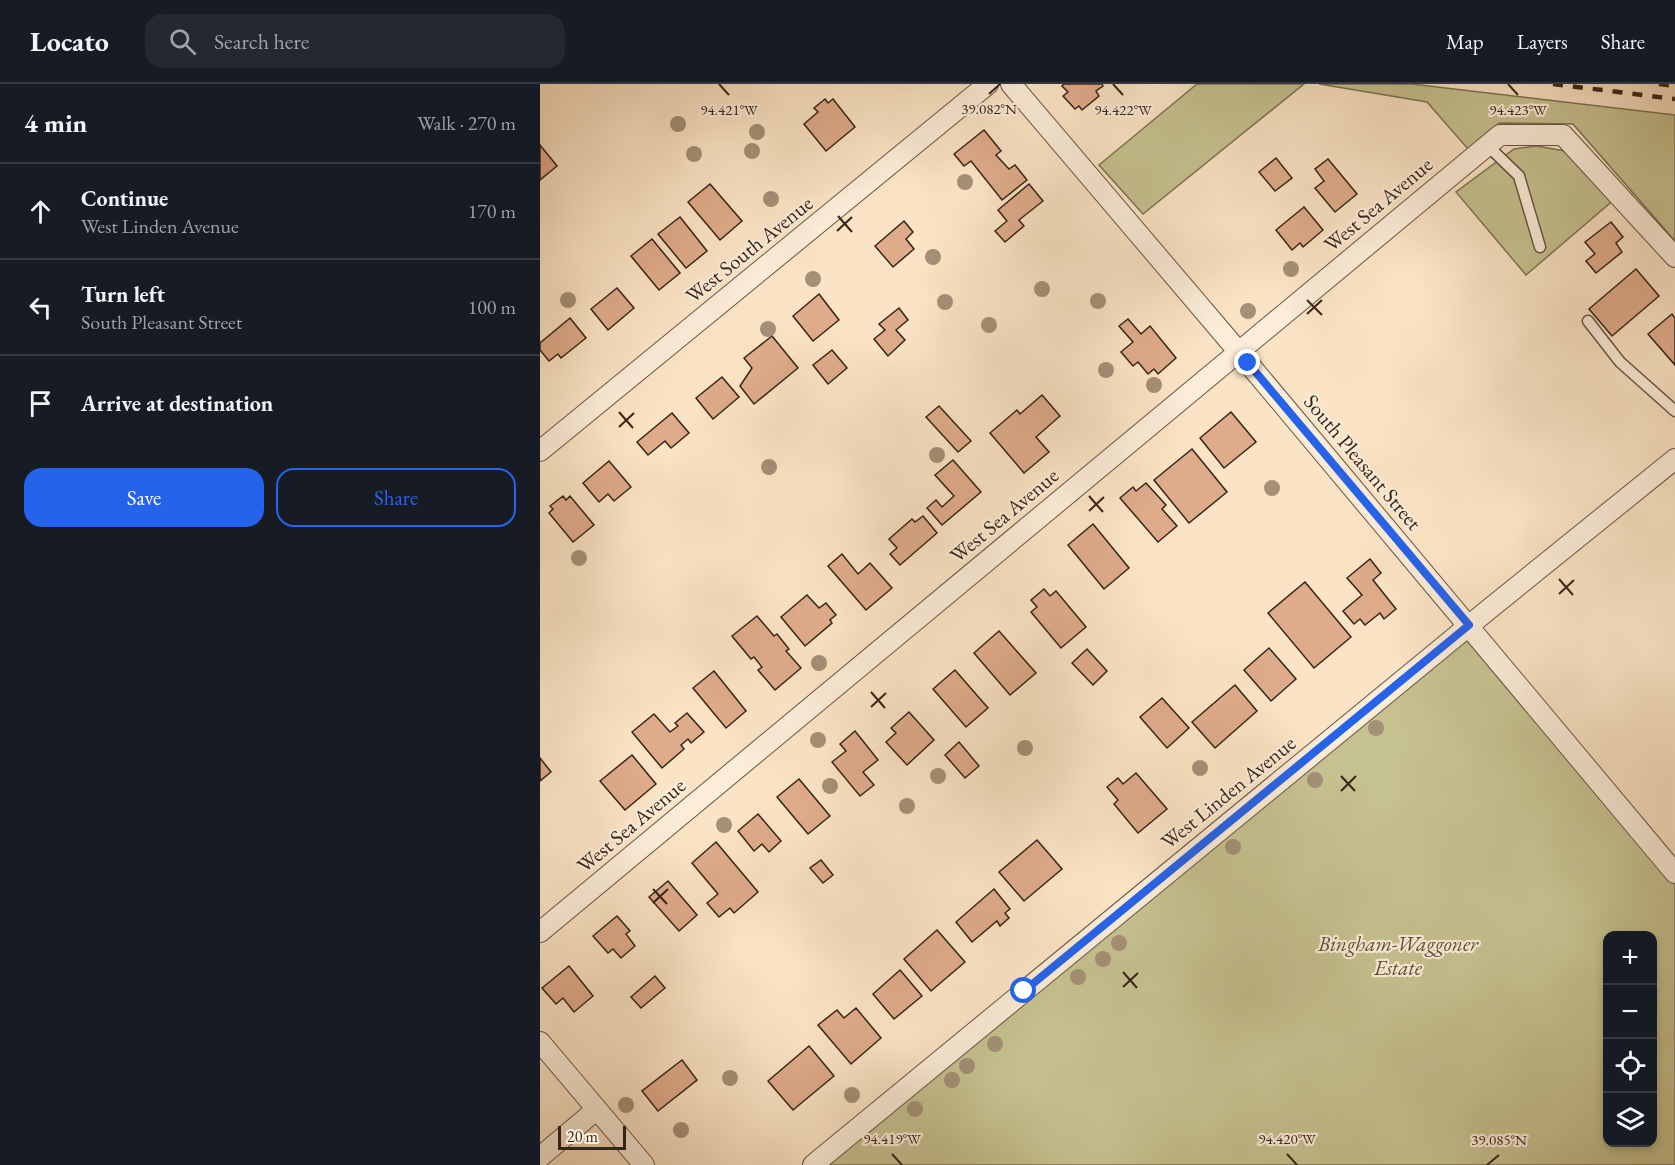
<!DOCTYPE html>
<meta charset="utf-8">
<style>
:root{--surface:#171b24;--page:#242831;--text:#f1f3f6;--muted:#9ea1a6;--line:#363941;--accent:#2563eb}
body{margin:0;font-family:"EB Garamond",serif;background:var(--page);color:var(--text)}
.controls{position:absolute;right:18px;bottom:18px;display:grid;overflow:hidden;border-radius:12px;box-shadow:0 3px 9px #0003}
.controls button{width:54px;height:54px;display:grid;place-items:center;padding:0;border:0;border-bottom:2px solid var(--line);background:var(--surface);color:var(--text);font:30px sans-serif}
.scale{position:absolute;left:18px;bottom:15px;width:68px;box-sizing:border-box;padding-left:6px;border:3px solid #382319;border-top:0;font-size:16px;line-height:21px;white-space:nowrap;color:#382319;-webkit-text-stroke:4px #fcedd9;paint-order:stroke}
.stop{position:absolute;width:18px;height:18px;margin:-14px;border:4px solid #2563eb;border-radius:50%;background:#fff}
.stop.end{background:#2563eb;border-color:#fff;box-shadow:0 2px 6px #0008}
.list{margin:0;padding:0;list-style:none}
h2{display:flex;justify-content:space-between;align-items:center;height:78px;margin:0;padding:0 24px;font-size:26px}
h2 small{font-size:20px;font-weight:400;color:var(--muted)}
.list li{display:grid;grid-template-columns:39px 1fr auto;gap:18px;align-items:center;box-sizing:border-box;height:96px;padding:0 24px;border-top:2px solid var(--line)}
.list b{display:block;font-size:22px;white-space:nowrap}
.list p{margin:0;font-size:20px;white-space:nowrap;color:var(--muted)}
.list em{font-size:20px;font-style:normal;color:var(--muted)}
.actions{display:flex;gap:12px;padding:18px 24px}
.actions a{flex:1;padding:14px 0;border:2px solid var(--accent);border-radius:18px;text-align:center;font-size:21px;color:var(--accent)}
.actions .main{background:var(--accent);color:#fff}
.icon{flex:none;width:33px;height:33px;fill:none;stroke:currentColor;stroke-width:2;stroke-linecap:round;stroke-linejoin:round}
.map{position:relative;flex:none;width:1135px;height:1081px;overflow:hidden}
header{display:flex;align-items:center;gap:36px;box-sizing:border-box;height:84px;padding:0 30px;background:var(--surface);border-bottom:2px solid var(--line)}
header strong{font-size:28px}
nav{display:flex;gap:33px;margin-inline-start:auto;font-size:21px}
.search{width:420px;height:54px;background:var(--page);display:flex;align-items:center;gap:15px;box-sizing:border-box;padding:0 21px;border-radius:18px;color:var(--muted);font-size:22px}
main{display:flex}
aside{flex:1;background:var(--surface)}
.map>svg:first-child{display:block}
.green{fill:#c6c290;stroke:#7f7254;stroke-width:1.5;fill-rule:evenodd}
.building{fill:#dfac8b;stroke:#382319;stroke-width:1.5}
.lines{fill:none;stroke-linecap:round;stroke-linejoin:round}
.lane-casing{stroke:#695344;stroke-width:13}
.street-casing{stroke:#695344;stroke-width:22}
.lane{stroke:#fcedd9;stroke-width:10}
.street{stroke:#fcedd9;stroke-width:20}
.rail{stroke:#382319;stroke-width:4.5;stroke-dasharray:10 10;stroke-linecap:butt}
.tree{fill:#a49077}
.route{stroke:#2563eb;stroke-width:8}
.ticks{fill:none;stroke:#382319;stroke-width:2}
.labels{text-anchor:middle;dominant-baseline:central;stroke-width:4.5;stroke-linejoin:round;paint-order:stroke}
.street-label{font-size:21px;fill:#382319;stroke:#fcedd9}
.park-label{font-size:21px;font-style:italic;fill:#5c4b37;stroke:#fcedd9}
.ticks-label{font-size:15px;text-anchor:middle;fill:#382319;stroke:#fcedd9;stroke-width:4.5;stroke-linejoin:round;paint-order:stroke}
</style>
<header>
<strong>Locato</strong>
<div class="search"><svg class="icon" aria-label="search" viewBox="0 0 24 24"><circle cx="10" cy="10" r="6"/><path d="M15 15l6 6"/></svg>Search here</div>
<nav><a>Map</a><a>Layers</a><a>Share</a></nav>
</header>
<main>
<aside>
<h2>4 min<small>Walk · 270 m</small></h2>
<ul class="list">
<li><svg class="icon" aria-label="ahead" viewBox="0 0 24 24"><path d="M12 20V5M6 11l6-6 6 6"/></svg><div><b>Continue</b><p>West Linden Avenue</p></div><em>170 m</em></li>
<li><svg class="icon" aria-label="left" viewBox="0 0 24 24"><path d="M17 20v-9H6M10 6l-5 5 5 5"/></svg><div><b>Turn left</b><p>South Pleasant Street</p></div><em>100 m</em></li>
<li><svg class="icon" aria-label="arrive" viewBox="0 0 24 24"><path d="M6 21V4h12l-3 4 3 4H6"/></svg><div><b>Arrive at destination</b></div></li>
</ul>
<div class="actions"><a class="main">Save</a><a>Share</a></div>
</aside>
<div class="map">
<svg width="1135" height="1081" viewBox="0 0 1135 1081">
<rect width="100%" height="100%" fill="#fbe4c5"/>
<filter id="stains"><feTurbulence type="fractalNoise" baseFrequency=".00333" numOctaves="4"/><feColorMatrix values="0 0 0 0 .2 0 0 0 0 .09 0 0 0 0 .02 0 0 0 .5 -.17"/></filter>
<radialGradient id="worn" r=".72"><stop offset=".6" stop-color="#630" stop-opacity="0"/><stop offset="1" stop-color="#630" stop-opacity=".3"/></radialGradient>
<!-- green -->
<g class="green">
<polygon points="657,0 764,0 603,130 559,81"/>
<polygon points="779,0 872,0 1135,31 1135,157 1033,40 959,39 928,65 887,18"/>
<polygon points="996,62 1025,67 1076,114 986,191 916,108 974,65"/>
<path d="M929 541 1135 790V1081H273ZM1068 852H1112V1058H1068Z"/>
</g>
<!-- building -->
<g class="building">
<polygon points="524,0 562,0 563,2 556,7 559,12 542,26 539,22 535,25 523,12 528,8 522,2"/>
<polygon points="285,15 288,19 293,15 315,43 286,67 264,40 278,28 274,24"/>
<polygon points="444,46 461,67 456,71 469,85 475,81 487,96 462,116 431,77 424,82 414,70"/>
<polygon points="0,61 17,82 0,96"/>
<polygon points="736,74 752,94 735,107 719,88"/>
<polygon points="788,75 817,110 795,128 775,104 784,97 775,85"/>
<polygon points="170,100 202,137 180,156 148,118"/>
<polygon points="489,100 503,117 479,136 484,142 465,158 455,147 467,137 458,126"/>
<polygon points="764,123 783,146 763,163 760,159 752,166 736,146"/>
<polygon points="140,133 167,167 146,184 118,150"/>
<polygon points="364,137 373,148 366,155 374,165 353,183 335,162"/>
<polygon points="1071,138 1083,153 1076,159 1082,168 1056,189 1046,177 1055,170 1045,158"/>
<polygon points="112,155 140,189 119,206 91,172"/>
<polygon points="1096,185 1119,212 1072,252 1049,225"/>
<polygon points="77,204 94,224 68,246 51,225"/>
<polygon points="279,210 299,236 273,257 253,232"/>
<polygon points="359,224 368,236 356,246 365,256 348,272 334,255 345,246 339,240"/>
<polygon points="1132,230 1135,234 1135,281 1108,250"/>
<polygon points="30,234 46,254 21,274 18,270 9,277 0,266 0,259"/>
<polygon points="588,235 601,250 610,242 636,274 618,290 614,285 608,290 598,278 593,282 581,268 593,258 579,242"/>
<polygon points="232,252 258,284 214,320 200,302 212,284 204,274"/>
<polygon points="292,266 307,284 288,300 273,281"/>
<polygon points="182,293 199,313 173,335 156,314"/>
<polygon points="502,311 520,332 496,353 509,368 484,389 450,349 477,326 480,330"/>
<polygon points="399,322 431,357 418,368 386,333"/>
<polygon points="691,328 716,358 684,384 660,354"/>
<polygon points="132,329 149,349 131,364 125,357 108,371 97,358"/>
<polygon points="652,365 687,408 649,439 614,396"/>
<polygon points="413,376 441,408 402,441 387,424 396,416 402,423 414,412 395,391"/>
<polygon points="69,377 91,403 74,417 68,410 59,418 43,399"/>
<polygon points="606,399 626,421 622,425 637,442 618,458 580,414 593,403 596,407"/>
<polygon points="23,412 26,416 30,412 54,441 33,458 9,429 13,425 10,422"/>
<polygon points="383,432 397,449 360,481 350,470 357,464 349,455 372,435 375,438"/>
<polygon points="553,440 589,484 564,505 528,461"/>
<polygon points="302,470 318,490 330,479 352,504 326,526 288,482"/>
<polygon points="830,475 841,489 833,496 856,525 844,535 840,529 825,541 820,535 814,540 803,527 822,511 807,494"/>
<polygon points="765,498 811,553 774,584 728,529"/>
<polygon points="504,505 510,512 516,507 546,543 521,564 491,528 497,523 491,516"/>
<polygon points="267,511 279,524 286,519 296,531 290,536 292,539 265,562 241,533"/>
<polygon points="217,532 234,552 237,550 249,565 246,567 261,584 235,606 218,586 222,583 214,573 211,575 192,552"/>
<polygon points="459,547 496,589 470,611 434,569"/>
<polygon points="729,564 756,595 731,617 704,586"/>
<polygon points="547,565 567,587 553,601 532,579"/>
<polygon points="415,586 448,624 426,643 393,605"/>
<polygon points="174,587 206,627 186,644 153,604"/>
<polygon points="695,601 717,627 675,664 652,638"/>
<polygon points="622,614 649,644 627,664 600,633"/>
<polygon points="369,628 394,656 367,681 346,658 356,649 351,644"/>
<polygon points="147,629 164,648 151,659 148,655 141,661 144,665 122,684 92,648 114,630 130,648 138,642 135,639"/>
<polygon points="315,647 338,676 323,688 334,701 320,712 292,678 306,667 300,660"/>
<polygon points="419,658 439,682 425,694 405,671"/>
<polygon points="92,671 116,700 85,726 60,697"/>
<polygon points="0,674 11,688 0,697"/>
<polygon points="596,689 627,725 598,749 574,720 578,716 567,703 578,694 583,700"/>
<polygon points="259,695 290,732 268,750 237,713"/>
<polygon points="218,730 241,757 229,768 222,760 214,767 198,747"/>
<polygon points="497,756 522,785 484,817 459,788"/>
<polygon points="176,758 218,808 194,829 190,824 179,833 167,819 178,810 152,779"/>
<polygon points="281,776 293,791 283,799 270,784"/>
<polygon points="128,797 157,831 139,847 109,813"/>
<polygon points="454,805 470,825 465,829 469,834 460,842 457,837 432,858 416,838"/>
<polygon points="77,832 90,847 86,850 95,862 81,874 73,865 68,869 53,852"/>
<polygon points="397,846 425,878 391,907 364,875"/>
<polygon points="29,882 53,912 34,928 23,914 16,920 2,904"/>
<polygon points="360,886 382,912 354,935 333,910"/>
<polygon points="115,892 125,904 101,924 91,913"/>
<polygon points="316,924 341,954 311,980 278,941 297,926 304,934"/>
<polygon points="269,962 294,992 253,1026 228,997"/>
<polygon points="142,976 157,996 118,1027 102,1007"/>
</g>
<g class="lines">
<!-- lane casing -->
<g class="lane-casing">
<g id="lane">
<polyline points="947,61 979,92 1000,163"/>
<polyline points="1048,237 1080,278 1135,327"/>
</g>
</g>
<!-- street casing -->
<g class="street-casing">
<g id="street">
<polyline points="471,0 698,267 1135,789"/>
<polyline points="0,367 448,0"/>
<polyline points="0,848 960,51 1023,51 1135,173"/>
<polyline points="0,958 104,1081"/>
<polyline points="0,1073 56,1026"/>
<polyline points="273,1081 948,526 1135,375"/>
</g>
</g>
<!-- lane -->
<use href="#lane" class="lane"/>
<!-- street -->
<use href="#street" class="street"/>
<!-- rail -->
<g class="rail">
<polyline points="1013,0 1135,15"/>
<polyline points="1119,0 1135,2"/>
</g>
</g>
<!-- trees -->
<g class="tree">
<circle cx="138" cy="40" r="8"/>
<circle cx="217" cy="48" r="8"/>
<circle cx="212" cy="67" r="8"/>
<circle cx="154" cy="70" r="8"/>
<circle cx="425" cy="98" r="8"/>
<circle cx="231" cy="115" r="8"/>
<circle cx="393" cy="173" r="8"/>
<circle cx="751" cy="185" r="8"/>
<circle cx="273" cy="195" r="8"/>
<circle cx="502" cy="205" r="8"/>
<circle cx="28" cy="216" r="8"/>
<circle cx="558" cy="217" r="8"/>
<circle cx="405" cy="218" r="8"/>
<circle cx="708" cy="227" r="8"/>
<circle cx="449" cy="241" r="8"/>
<circle cx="228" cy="245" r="8"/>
<circle cx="566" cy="286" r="8"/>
<circle cx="614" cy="301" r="8"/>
<circle cx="397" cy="371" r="8"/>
<circle cx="229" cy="383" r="8"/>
<circle cx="732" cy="404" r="8"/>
<circle cx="39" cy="474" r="8"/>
<circle cx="279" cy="579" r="8"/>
<circle cx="836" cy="644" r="8"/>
<circle cx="278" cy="656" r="8"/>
<circle cx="485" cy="664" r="8"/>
<circle cx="660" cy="684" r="8"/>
<circle cx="398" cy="692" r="8"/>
<circle cx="775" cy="696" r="8"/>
<circle cx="290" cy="702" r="8"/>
<circle cx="367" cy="722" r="8"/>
<circle cx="184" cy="741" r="8"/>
<circle cx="693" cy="763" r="8"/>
<circle cx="579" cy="859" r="8"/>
<circle cx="563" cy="875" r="8"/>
<circle cx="538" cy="893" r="8"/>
<circle cx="455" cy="960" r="8"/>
<circle cx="427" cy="982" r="8"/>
<circle cx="190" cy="994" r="8"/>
<circle cx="412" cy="996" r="8"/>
<circle cx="312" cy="1011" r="8"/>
<circle cx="86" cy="1021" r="8"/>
<circle cx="375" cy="1025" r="8"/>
<circle cx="141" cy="1046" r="8"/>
</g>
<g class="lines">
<!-- route -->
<polyline class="route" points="484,907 929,541 708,279"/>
</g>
<!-- ticks -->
<path class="ticks" d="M179 0 189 11M573 0 583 11M968 0 978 11M449 10 460 0M298 132 312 148M297 147 312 133M767 216 782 231M767 230 782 216M79 328 93 344M79 343 94 329M549 412 563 428M549 427 564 413M1019 495 1033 511M1019 510 1034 496M331 608 345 624M331 623 346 609M801 692 815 707M801 707 816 692M113 805 127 820M113 819 128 805M583 888 597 904M583 903 598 889M352 1070 362 1081M747 1070 757 1081M947 1081 959 1071"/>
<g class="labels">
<!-- street labels -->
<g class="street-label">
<text transform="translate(838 120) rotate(-40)">West Sea Avenue</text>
<text transform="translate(209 165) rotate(-39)">West South Avenue</text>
<text transform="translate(823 378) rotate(50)">South Pleasant Street</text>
<text transform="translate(464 431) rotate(-40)">West Sea Avenue</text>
<text transform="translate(688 708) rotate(-39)">West Linden Avenue</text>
<text transform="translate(91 741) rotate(-40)">West Sea Avenue</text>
</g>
<!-- park labels -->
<g class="park-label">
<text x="858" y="859">Bingham-Waggoner<tspan x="858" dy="24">Estate</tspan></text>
</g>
</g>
<g class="ticks-label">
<text x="449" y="30">39.082°N</text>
<text x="189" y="31">94.421°W</text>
<text x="583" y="31">94.422°W</text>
<text x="978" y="31">94.423°W</text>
<text x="352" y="1060">94.419°W</text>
<text x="747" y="1060">94.420°W</text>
<text x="959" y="1061">39.085°N</text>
</g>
<rect width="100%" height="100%" filter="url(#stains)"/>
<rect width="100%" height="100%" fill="url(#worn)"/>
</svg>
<div class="controls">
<button>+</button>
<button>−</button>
<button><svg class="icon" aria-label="locate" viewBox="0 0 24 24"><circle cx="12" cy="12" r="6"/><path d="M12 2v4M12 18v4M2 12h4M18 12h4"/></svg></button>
<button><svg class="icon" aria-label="layers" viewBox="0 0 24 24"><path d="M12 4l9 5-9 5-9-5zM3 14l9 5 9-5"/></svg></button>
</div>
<div class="scale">20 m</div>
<div class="stop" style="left:484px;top:907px"></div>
<div class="stop end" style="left:708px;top:279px"></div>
</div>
</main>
